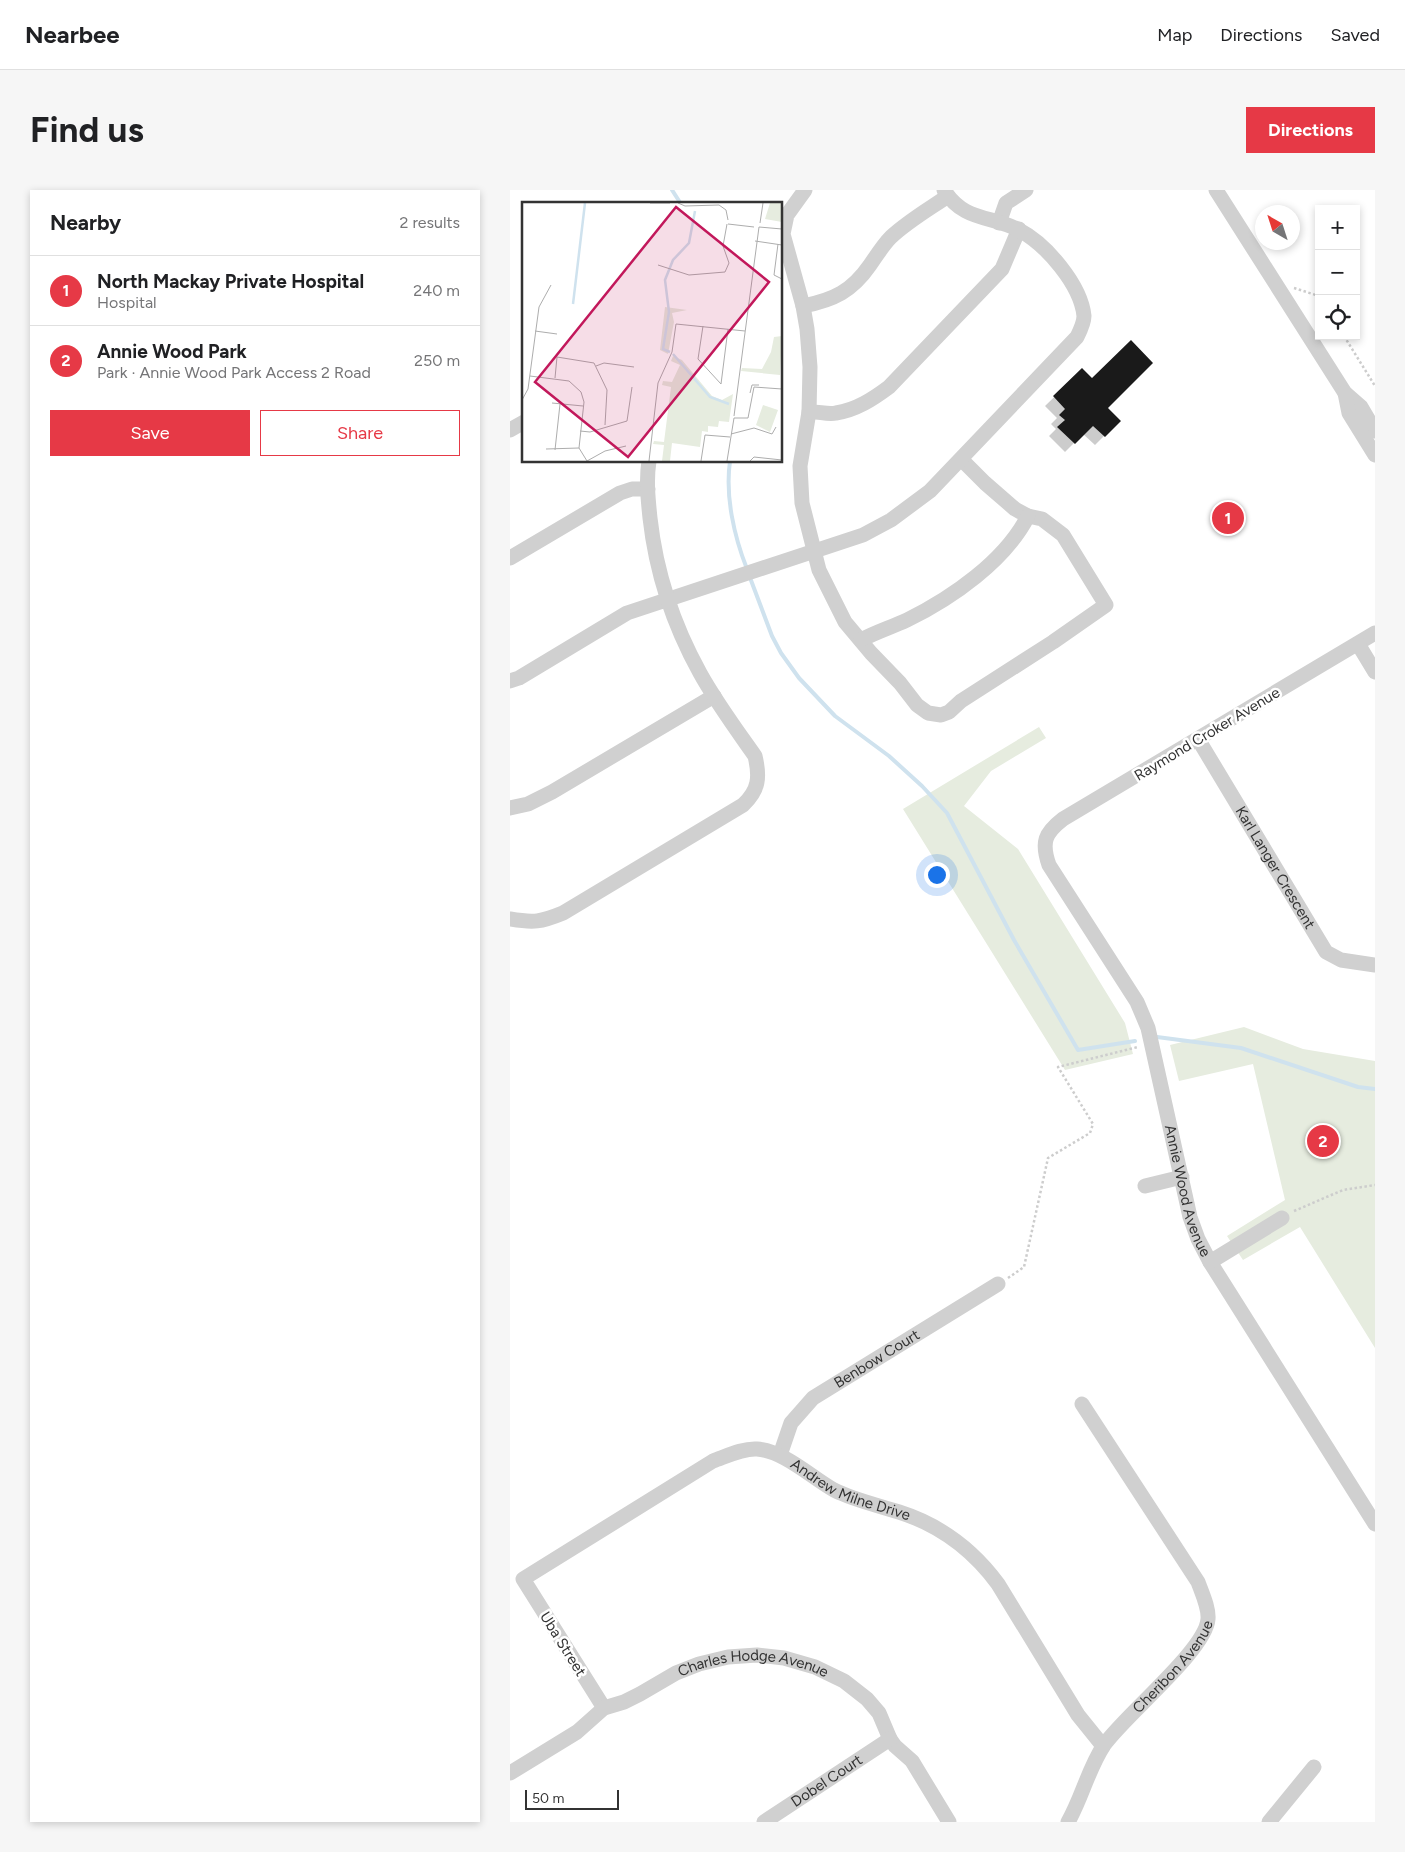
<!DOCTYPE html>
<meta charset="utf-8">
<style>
:root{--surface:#fff;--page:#f6f6f6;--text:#202124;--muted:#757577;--line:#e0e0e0;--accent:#e63946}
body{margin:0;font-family:Figtree,sans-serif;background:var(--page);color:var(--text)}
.controls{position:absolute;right:15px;top:15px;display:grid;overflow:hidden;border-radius:0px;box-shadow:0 2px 8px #0003}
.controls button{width:45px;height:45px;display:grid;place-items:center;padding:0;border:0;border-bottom:1px solid var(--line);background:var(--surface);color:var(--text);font:25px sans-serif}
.compass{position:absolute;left:745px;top:15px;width:45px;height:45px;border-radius:50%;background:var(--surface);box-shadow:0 2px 8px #0003;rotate:321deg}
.scale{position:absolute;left:15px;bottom:12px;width:94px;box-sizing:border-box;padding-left:5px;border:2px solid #333;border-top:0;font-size:14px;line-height:18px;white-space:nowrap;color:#333;-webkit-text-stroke:4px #fff;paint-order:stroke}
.you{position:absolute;left:426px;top:684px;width:18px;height:18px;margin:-12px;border:4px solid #fff;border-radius:50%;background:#1a73e8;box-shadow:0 0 0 8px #1a73e833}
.badge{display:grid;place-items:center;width:32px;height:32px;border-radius:50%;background:var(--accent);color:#fff;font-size:16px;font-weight:700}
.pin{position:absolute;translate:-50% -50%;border:2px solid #fff;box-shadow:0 1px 5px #0006}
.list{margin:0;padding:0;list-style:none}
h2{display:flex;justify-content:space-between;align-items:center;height:65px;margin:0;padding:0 20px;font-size:21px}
h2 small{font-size:16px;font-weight:400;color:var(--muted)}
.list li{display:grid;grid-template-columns:32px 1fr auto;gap:15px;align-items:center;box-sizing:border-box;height:70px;padding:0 20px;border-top:1px solid var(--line)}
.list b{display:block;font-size:19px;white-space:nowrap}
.list p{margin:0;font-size:16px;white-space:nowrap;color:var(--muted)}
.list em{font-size:16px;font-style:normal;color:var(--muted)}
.actions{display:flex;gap:10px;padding:15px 20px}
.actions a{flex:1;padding:11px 0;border:1px solid var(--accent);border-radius:0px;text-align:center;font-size:18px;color:var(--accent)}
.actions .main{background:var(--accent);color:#fff}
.icon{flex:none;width:28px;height:28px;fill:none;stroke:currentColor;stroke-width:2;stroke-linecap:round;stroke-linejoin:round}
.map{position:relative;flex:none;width:865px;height:1632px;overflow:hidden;border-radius:0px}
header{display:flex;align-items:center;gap:30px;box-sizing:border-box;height:70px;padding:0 25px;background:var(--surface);border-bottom:1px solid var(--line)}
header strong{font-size:24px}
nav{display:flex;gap:28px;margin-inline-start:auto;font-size:18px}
.intro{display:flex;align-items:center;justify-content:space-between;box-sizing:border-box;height:120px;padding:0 30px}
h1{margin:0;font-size:35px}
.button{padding:12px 22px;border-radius:0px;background:var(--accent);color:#fff;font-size:18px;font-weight:700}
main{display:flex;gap:30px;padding:0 30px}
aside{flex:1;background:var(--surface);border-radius:0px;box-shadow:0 2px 8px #0003}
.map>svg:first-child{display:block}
.green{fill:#e6ecdf}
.shadow{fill:#0003}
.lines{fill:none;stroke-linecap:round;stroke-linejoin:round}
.stream{stroke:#cfe2ee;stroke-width:4}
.building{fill:#1a1a1a}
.path{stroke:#cdcdcd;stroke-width:2.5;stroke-dasharray:2.5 2.5;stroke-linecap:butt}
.minor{stroke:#d0d0d0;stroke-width:15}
.labels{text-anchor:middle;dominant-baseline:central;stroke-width:5;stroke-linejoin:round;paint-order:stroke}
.street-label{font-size:15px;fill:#333;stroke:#fff}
.inset-river{fill:none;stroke:#cfe2ee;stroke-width:2.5}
.inset-road{fill:none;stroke:#adadad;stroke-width:1}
.view{fill:#c2185b;fill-opacity:0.15;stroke:#c2185b;stroke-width:2.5}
.inset-edge{fill:none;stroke:#333;stroke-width:2.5}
</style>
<header>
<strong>Nearbee</strong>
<nav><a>Map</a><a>Directions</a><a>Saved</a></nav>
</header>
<div class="intro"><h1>Find us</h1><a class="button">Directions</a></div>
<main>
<aside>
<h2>Nearby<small>2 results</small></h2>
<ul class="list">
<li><span class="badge">1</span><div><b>North Mackay Private Hospital</b><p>Hospital</p></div><em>240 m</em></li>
<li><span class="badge">2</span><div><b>Annie Wood Park</b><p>Park · Annie Wood Park Access 2 Road</p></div><em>250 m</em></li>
</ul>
<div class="actions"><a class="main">Save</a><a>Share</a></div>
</aside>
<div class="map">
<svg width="865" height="1632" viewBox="0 0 865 1632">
<rect width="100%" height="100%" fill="#fff"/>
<!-- green -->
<g class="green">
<polygon points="529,537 536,548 481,581 454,616 508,659 615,833 623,864 555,880 393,619"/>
<polygon points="734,837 793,859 865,871 865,1158 790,1037 733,1070 717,1046 775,1010 743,874 669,891 660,855"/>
</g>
<!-- shadow -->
<polygon class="shadow" points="572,180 596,218 609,231 585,255 573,244 555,262 539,246 546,239 541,234 547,228 535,216"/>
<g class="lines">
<!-- stream -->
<g class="stream">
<polyline points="162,0 171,14"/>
<path d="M220 271C215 306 224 346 237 379"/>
<polyline points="239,385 262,446 271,463 289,488 325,526 379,566 412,596 437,623 504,750 568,860 625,851"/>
<polyline points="647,847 731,858 848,897 865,899"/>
</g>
</g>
<!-- building -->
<polygon class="building" points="621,150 643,173 598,218 611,231 595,247 583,236 565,254 547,237 555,230 549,225 555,219 543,206 572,178 582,188"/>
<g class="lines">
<!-- path -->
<g class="path">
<polyline points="784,98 809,106"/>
<polyline points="834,146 865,196"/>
<polyline points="784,1021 833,1000 865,995"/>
<polyline points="498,1088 514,1077 538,968 580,943 583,934 548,877 628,857"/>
</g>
<!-- minor -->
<g class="minor">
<polyline points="295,0 277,25 273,44 293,116 297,139 300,177 299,222 290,276 292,313 309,380 335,432 361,463 390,493 407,515 418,523 431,525 439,522 451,511 543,452 596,415 553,345 532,329 518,326 505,319 475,293 452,270"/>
<polyline points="706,0 835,203 851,217 865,241"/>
<polyline points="489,33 496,13 516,0"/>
<path d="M293 116C324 110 342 101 360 75 367 65 373 55 381 47 398 31 419 19 438 6"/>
<polyline points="835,203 839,223 865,265"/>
<path d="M299 222C307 221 318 225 326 223 346 220 363 209 379 197L492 79 509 39"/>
<polyline points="0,240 14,232"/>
<polyline points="0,368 110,303 122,299 138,299"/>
<path id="s1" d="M865 443 553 629C535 643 531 652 539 675L627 812 638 838 680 1027 688 1049 700 1072 865 1334"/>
<path d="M351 450C366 442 382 437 397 430 442 408 495 371 518 326"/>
<polyline points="848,454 865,482"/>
<path d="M0 491 9 488 117 423 353 345 381 330 420 301 567 147C570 141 574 132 574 126 571 95 536 54 509 40 481 25 454 32 434 0"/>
<path id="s2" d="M688 549 816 762 831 770 865 775"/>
<polyline points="0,618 18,614 42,602 204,506"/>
<path d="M0 729C24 733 31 732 53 723L233 615C249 600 250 587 245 566 226 539 206 512 190 483 164 436 146 382 140 328 138 309 136 290 139 271"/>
<polyline points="635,996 672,987"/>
<polyline points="700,1072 772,1028"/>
<path id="s3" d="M270 1265 281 1233 303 1208 488 1094"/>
<path id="s4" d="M94 1518 13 1389 203 1271C217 1266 233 1258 247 1259 274 1261 301 1287 324 1300 344 1310 367 1315 389 1322 430 1335 463 1360 488 1394L568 1525 593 1556"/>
<path id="s5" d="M0 1583 67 1542 94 1518 114 1512 130 1504 166 1483 189 1474 218 1467 247 1465 274 1468 305 1477 334 1491 357 1509 369 1523 380 1549 385 1556 402 1571 439 1632"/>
<path id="s6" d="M254 1632 380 1549"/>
<path id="s7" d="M558 1632C572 1608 578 1579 594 1555 615 1525 696 1460 698 1429 699 1418 692 1403 688 1392L572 1214"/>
<polyline points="759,1632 804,1577"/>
</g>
</g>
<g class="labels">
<!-- street labels -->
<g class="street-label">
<text transform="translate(697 544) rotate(-31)">Raymond Croker Avenue</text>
<text stroke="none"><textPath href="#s2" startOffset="150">Karl Langer Crescent</textPath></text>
<text stroke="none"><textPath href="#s1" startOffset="775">Annie Wood Avenue</textPath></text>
<text stroke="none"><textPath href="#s3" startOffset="142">Benbow Court</textPath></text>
<text stroke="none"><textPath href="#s4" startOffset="525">Andrew Milne Drive</textPath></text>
<text transform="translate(53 1454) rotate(58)">Uba Street</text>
<text stroke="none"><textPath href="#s7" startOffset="190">Cheribon Avenue</textPath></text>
<text stroke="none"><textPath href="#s5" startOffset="275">Charles Hodge Avenue</textPath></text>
<text stroke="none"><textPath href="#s6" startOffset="75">Dobel Court</textPath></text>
</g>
</g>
<!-- overview -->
<g transform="translate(12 12)">
<rect width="260" height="260" fill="#fff"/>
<path d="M248 1H260V20L243 17ZM143 105 165 108 150 111 152 120 146 152 138 148ZM260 134 258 173 219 169 220 166 240 167 249 150 252 135ZM151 154 160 158 190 194 200 198 211 192 207 220 197 219 196 225 186 224V230L180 229 178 245 150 241 148 259H140L142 243 131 242 132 239 142 240 149 185 140 183 141 179 150 180 158 163 149 159ZM241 203 256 208 248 230 234 223Z" fill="#e6ecdf"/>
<path class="inset-river" d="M51 102 63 1M148 150 141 147 147 110 143 78 151 58 167 41 173 9M151 152 188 195 207 202"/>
<path class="inset-road" d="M128 1H148M156 1 163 4 197 3 204 8 206 18M238 21 241 1M206 22 232 25M237 25 260 27M233 39 260 43M256 42 252 73 260 77M136 63 167 73 203 70 207 61 201 44 205 22M181 124 176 157 199 182 206 127M13 129 35 132M74 164 82 161 112 165M8 174 47 179 59 190 62 200 57 246 65 259 83 249 104 244M33 176 35 155 72 161 85 188 83 223M228 191 230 183H237M0 198 6 187 17 105 29 83M30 201 61 204M212 214 237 25M212 216H226L232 185 260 187M58 229 68 230 105 219 110 185M209 232 232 226 250 232 254 225M24 247 57 246M33 248 38 202M127 259 136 181 150 150 154 122 223 129M179 259 183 233 208 235M205 259 212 216M228 259 232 255 260 258"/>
<path class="view" d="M154 5 247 80 106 255 13 180Z"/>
<rect width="260" height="260" class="inset-edge"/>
</g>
</svg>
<div class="controls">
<button>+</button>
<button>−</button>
<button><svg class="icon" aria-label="locate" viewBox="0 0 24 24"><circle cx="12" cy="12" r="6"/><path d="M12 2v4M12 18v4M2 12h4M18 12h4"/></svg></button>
</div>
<svg class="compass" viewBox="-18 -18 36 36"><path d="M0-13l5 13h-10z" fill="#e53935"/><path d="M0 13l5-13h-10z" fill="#757577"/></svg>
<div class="scale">50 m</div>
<div class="you"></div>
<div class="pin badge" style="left:718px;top:328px">1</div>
<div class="pin badge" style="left:813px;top:951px">2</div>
</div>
</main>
